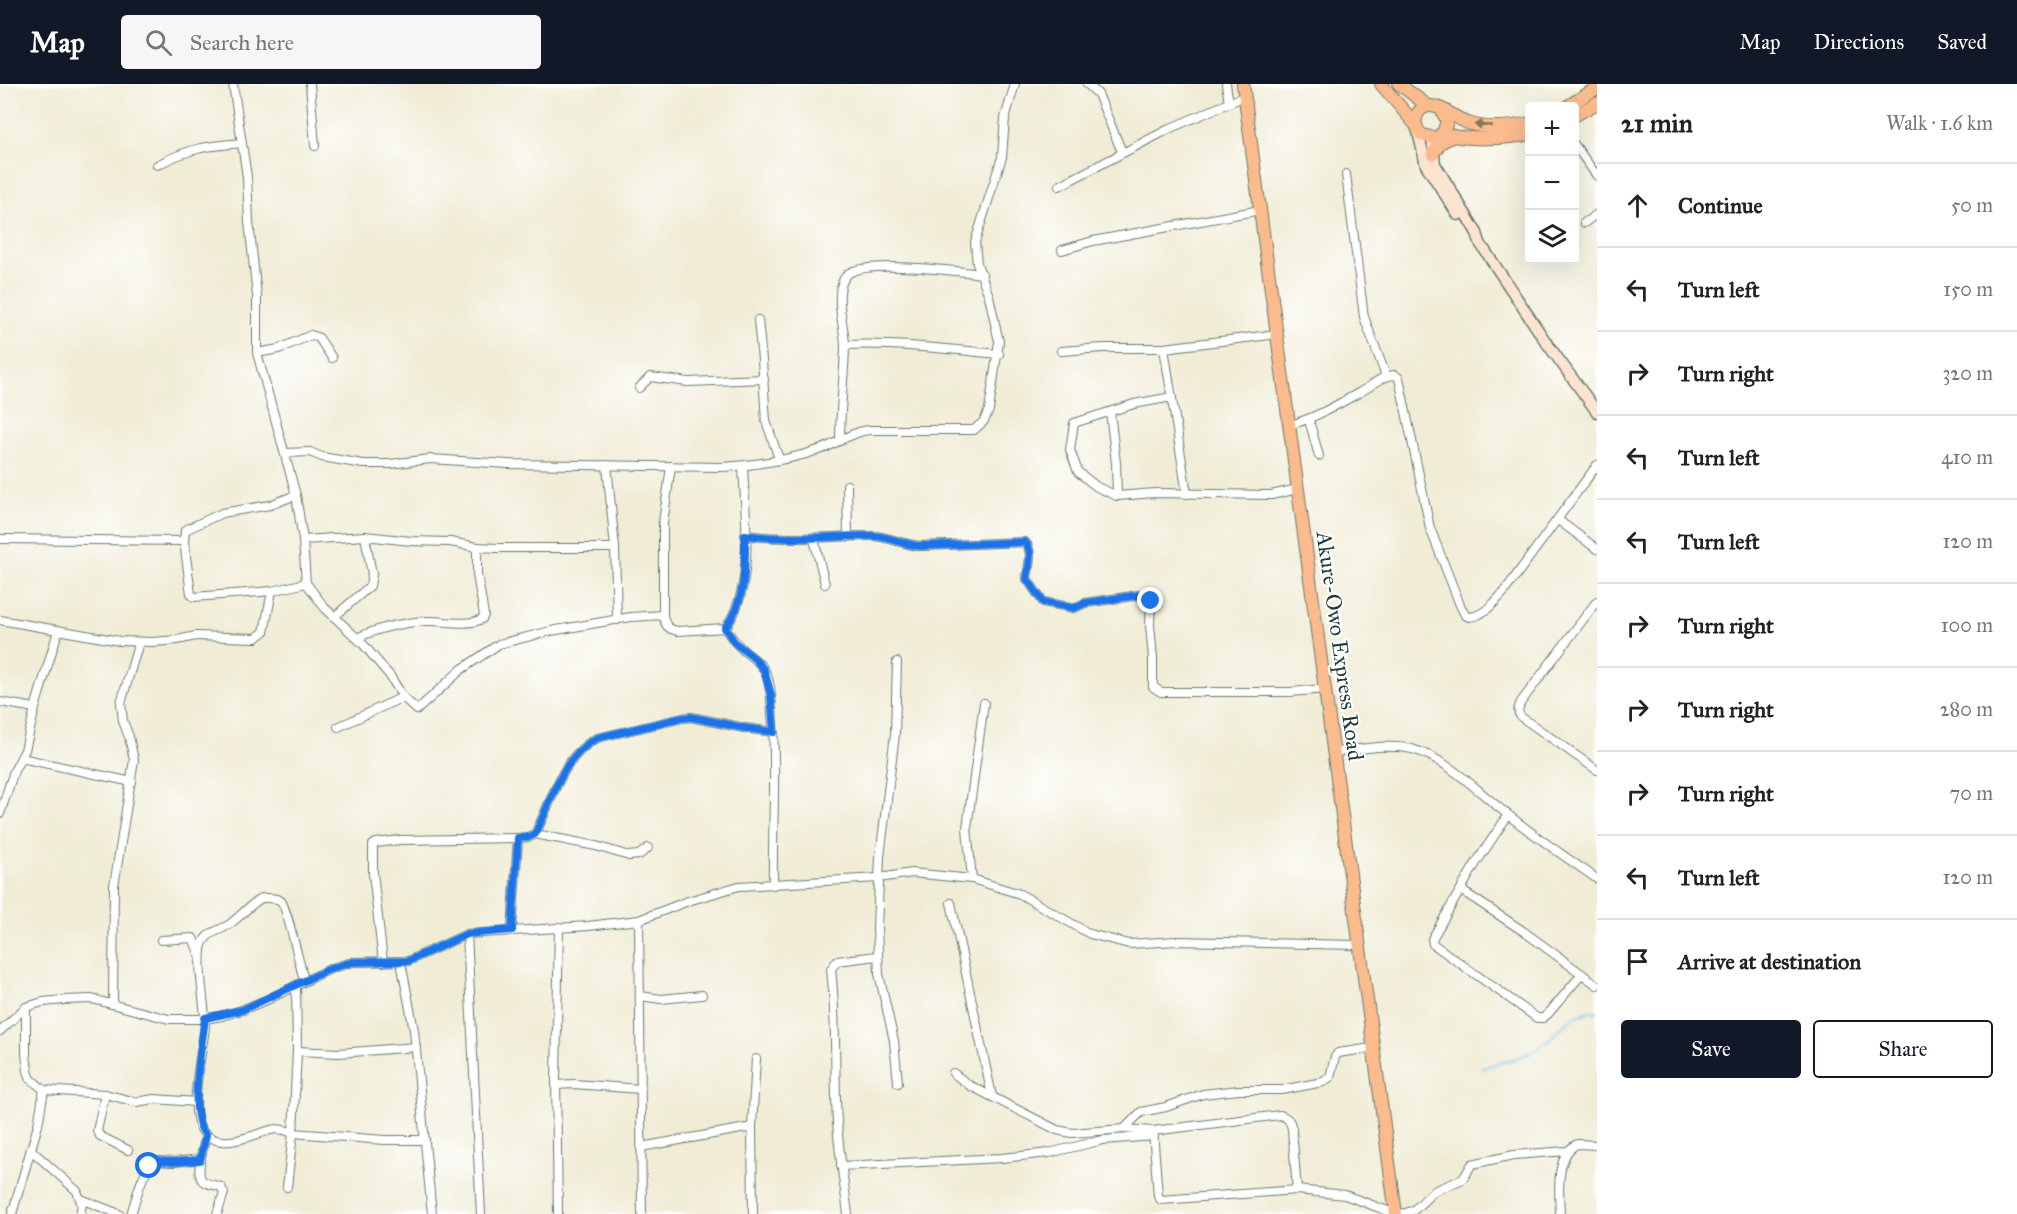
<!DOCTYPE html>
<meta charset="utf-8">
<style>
:root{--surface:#fff;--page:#f6f6f6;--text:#222;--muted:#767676;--line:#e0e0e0;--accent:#111827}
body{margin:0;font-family:"IM FELL Great Primer",serif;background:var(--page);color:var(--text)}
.controls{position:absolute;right:18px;top:18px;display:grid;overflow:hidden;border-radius:6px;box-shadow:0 6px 24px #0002}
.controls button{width:54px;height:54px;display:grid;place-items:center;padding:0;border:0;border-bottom:2px solid var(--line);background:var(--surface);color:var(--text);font:30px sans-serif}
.stop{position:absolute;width:18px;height:18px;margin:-14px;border:4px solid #1a73e8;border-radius:50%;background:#fff}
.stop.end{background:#1a73e8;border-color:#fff;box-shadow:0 2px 6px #0008}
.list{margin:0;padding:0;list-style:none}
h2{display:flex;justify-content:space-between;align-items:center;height:78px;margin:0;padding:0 24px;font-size:26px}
h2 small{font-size:20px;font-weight:400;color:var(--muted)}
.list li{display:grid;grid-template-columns:39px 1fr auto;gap:18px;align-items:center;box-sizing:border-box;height:84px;padding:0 24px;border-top:2px solid var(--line)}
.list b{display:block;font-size:22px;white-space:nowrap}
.list em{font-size:20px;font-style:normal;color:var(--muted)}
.actions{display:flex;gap:12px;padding:18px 24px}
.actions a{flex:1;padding:14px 0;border:2px solid var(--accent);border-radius:6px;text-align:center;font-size:21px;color:var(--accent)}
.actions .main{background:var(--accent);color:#fff}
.icon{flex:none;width:33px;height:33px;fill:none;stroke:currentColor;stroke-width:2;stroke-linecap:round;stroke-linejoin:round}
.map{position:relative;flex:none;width:1597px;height:1130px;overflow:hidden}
header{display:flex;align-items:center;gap:36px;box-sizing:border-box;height:84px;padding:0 30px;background:var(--accent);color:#fff}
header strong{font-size:28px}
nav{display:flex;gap:33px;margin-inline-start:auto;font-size:21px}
.search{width:420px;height:54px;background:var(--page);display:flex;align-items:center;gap:15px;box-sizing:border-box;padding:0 21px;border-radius:6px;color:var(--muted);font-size:22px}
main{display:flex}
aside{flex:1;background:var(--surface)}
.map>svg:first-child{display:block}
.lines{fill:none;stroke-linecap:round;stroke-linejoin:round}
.stream{stroke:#6ac1e7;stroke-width:2}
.minor-casing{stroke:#687a6c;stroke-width:10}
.secondary-casing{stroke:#687a6c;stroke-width:13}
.primary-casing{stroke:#687a6c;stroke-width:14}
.trunk-casing{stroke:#687a6c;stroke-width:14}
.minor{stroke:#fff;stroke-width:8}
.secondary{stroke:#fde4d1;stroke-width:10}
.primary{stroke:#fbbb8c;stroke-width:12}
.trunk{stroke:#fbbb8c;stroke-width:12}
.oneway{fill:#82765c}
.route{stroke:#1a73e8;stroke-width:8}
.labels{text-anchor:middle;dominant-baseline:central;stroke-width:4.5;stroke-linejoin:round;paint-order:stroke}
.street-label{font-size:22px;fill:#1f3d34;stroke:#fff}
</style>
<header>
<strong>Map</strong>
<div class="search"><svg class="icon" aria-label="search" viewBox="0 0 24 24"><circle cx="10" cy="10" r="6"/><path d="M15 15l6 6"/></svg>Search here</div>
<nav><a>Map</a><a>Directions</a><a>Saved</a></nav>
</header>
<main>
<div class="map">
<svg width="1597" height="1130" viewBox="0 0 1597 1130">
<rect width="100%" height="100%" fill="#fff"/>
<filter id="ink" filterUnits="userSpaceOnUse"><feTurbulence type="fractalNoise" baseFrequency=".0167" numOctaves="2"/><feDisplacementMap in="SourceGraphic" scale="12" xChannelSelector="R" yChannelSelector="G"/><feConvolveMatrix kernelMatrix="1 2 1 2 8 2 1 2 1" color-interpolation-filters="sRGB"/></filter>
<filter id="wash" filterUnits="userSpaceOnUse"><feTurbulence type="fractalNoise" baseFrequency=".008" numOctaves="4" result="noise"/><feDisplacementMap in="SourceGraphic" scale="24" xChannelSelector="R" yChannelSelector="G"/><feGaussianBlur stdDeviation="1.35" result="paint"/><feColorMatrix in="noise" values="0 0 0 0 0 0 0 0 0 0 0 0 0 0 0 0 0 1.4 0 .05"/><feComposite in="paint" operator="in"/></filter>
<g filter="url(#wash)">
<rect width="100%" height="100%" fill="#f0ecd5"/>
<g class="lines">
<!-- stream -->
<path class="stream" d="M1481 985C1500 977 1521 976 1538 964 1556 952 1573 924 1597 928"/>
</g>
</g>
<g filter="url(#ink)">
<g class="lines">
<!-- minor casing -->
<g class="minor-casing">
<g id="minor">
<polyline points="233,0 247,93 249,138 257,212 257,269 296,411 303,456 306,499 325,524 363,560 390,592 403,613 417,626 462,585 499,560 551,547 631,533 663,531"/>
<polyline points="310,0 315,62"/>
<polyline points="1087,0 1098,10 1122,68"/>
<polyline points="1226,0 1229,19"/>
<polyline points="1574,60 1597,92"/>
<path d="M157 81C190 64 206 62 242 59"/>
<polyline points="1346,90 1364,233 1386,292"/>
<polyline points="1059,102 1173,43 1245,12"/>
<polyline points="1584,139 1597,130"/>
<polyline points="1062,166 1093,157 1260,126"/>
<polyline points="758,236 762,276 766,337 779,375"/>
<path d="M845 261C896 259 947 265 999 270"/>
<polyline points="1164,264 1187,410"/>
<polyline points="1061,267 1103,264 1164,264 1278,250"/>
<polyline points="257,269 279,265 311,251 319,254 332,274"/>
<polyline points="639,304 650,293 688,298 764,295"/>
<polyline points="1172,313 1134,320 1074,339 1070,366 1078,388 1097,403 1117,412 1155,409 1271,411 1298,405"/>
<polyline points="1110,328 1116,379 1117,412"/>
<polyline points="1309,336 1319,372"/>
<path d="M1290 341C1315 334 1339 320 1362 307 1373 301 1383 291 1395 291L1399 294 1430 444 1460 521 1465 531 1469 533C1484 532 1494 519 1504 508L1597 381"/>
<path d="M840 356C840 325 844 294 845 264 845 245 838 227 840 209 840 202 844 192 849 189 869 176 957 187 982 190"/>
<path d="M285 369 310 368 322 373 363 380H390L430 375 508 380 722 383C755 381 790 376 822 365 838 359 851 348 869 346H974L984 337 989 326 999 258 989 212 977 180 975 158 1002 73 1005 34 1015 0"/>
<polyline points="607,381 615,464 617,536"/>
<path d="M671 382 663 439V531C665 541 667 545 678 547L725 544"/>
<path d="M743 382C745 430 756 504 725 544 730 551 735 559 742 565 750 573 760 577 765 587 771 599 771 614 772 627 777 685 772 743 773 801"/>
<polyline points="847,401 848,453"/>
<polyline points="1558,436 1597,465"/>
<path d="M745 451C788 457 829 452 872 452 889 452 905 462 922 462L1025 458C1034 467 1028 483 1027 495L1043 518 1074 524 1085 519 1146 510 1151 517 1150 541 1153 574V603L1161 608H1290L1325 605"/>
<polyline points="0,455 184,457 191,510 194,513 272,507 306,499"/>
<polyline points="814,455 825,500"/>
<polyline points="303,456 365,452 411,457 450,458 477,463 497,464 615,464"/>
<polyline points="184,457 185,446 222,429 270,421 296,411"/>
<path d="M1597 517 1521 618C1518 624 1517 628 1521 633L1597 686"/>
<polyline points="334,533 370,502 372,490 365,452"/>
<polyline points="0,536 120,557 153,558 177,556 196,552 256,554 264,548 272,507"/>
<path d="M357 554C378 544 402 539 425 537 443 536 466 543 482 535L484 531 477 490V463"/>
<polyline points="897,578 895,650 880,773 877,844 879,890 894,957 898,999"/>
<polyline points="0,618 35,624"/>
<polyline points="338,643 403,613"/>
<path d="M1334 668C1358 666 1388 659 1412 665 1448 675 1478 708 1507 730 1536 753 1567 774 1597 795"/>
<polyline points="21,674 132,698"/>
<polyline points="0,730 14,687 25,666 35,624 58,547"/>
<polyline points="1508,731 1476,779 1432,855 1433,860 1537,934 1543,934 1548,930 1582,890"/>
<polyline points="535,750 596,762 629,772 639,771 648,764"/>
<polyline points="972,795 967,744 984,619"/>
<polyline points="1462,805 1464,808 1523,847 1597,901"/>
<polyline points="951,819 992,1012"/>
<polyline points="639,836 642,1130"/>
<path d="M512 846 518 754 529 753 535 750C553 716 560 674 597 654L683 634 691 633 744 644 774 648"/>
<polyline points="467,850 481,1130"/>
<polyline points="161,856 193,854 199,869"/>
<polyline points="383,878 373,789 373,761 376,759 400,756 518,754"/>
<polyline points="401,878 414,946 432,1130"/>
<path d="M304 896C300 883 287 823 281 817 276 813 267 814 262 814 249 821 241 832 230 840 220 847 206 848 202 861 197 878 204 916 205 934 206 942 204 950 203 957 200 979 187 1035 205 1050 223 1066 252 1051 271 1046 278 1044 286 1046 293 1049L385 1056H425"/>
<polyline points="640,912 661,915 702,911"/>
<polyline points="113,919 114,802 134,676 129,653 123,637 121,619 139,558"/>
<polyline points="26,923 26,970 28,987 31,995 44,1006 105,1010 136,1018 154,1015 196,1018"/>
<polyline points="0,947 26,923 43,918 64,916 92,915 169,935 205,935 222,932 242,926 269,915 332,884 353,878 408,877 467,850 588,842 639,836 688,817 739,802 879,794 912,789 972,795 1020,810 1090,850 1129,860 1176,857 1358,861"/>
<polyline points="297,967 339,969 416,963"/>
<polyline points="953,989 969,1001 1057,1046 1072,1049 1124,1045 1141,1028 1166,1023 1203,1010 1239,1006 1282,1006 1323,998 1330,993 1335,973 1338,969 1372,964"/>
<polyline points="556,1001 574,1000 640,1005"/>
<polyline points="105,1010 97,1047 100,1052 128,1066"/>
<path d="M1124 1045 1153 1047 1280 1031C1288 1034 1290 1036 1292 1045L1297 1106"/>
<polyline points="1153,1047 1158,1112 1161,1116 1297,1106 1345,1111 1396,1130 1406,1129 1414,1126 1434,1107 1463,1095 1472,1080 1514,1071 1567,1067"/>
<path d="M206 1051C204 1062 195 1087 202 1096 206 1101 216 1101 221 1103L224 1109 217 1130"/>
<polyline points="641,1063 752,1043"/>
<polyline points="31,1066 77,1107 82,1121 80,1130"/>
<polyline points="841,1082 1002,1074 1049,1069 1103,1056 1154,1052"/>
<polyline points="287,1103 293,1049 297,967 296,901"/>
<polyline points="81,1115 119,1130"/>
<polyline points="12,1130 38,1041 44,1006"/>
<path d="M131 1130C137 1113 141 1088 155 1077L175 1078 200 1075"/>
<polyline points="558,1130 556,994 559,843"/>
<polyline points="753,1130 752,1043 756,975"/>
<path d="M848 1130C844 1099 839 1069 837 1038 834 987 837 936 831 885L837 877 877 872"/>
<path d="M1560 1130C1559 1109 1555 1071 1577 1060L1597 1061"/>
</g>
</g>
<!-- secondary casing -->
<g class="secondary-casing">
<g id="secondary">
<polyline points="1418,48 1426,81 1458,131"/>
<polyline points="1432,54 1435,80 1477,149 1480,159 1546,258 1597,328"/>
</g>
</g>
<!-- primary casing -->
<g class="primary-casing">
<g id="primary">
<polyline points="1381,0 1415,40"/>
<polyline points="1399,0 1428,22"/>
<polyline points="1568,22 1597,4"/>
<path d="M1441 25 1447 37 1443 49 1435 54 1422 51C1412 42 1414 24 1429 22 1442 21 1456 35 1468 39 1487 46 1510 43 1530 39"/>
<polyline points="1574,32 1597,19"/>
<path d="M1443 49C1462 57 1509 55 1530 50"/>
<polyline points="1433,70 1440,59 1451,53"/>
</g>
</g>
<!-- trunk casing -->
<g class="trunk-casing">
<polyline id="trunk" points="1243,0 1396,1130"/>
</g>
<!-- minor -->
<use href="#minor" class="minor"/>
<!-- secondary -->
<use href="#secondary" class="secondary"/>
<!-- primary -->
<use href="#primary" class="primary"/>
<!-- trunk -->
<use href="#trunk" class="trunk"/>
</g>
<!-- one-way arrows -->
<defs><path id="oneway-solid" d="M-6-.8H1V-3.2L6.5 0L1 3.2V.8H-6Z" transform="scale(1.5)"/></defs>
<use class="oneway" href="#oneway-solid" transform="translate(1483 41) rotate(-175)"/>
</g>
<g class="lines" filter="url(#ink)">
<!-- route -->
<path class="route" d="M149 1082 155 1077 175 1078 200 1076 206 1051C187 1033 202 961 205 934L242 926 332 884 353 878 408 877 467 850 512 846 518 754 529 753 535 750C553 716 560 674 597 654L682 634 691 633 744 644 774 648 771 611 764 586 755 575 735 559 725 544C746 517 745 484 745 451 788 457 829 452 872 452 890 452 905 462 922 462L1025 458C1034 467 1028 483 1027 495L1043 518 1074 524 1085 519 1146 510 1151 517"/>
</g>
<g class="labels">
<!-- street labels -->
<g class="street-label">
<text transform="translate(1340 562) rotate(82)">Akure-Owo Express Road</text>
</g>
</g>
</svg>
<div class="controls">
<button>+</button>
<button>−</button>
<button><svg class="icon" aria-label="layers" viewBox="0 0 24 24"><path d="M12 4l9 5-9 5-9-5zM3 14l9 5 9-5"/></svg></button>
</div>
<div class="stop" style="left:149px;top:1082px"></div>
<div class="stop end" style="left:1151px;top:517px"></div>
</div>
<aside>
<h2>21 min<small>Walk · 1.6 km</small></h2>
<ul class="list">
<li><svg class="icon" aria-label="ahead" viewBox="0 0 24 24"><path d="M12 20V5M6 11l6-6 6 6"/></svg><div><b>Continue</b></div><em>50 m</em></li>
<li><svg class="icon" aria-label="left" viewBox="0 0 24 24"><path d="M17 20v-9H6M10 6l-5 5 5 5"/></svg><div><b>Turn left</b></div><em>150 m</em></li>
<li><svg class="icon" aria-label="right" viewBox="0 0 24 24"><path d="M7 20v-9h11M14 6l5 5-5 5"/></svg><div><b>Turn right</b></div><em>320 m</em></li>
<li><svg class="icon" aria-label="left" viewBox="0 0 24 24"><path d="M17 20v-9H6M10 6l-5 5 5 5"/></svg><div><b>Turn left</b></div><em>410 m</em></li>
<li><svg class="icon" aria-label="left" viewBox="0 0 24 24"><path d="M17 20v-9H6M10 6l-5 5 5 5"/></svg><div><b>Turn left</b></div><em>120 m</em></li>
<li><svg class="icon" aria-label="right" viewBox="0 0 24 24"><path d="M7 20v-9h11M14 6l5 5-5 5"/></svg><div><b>Turn right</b></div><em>100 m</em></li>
<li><svg class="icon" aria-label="right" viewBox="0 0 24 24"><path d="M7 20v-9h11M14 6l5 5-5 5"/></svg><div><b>Turn right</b></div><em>280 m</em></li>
<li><svg class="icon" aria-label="right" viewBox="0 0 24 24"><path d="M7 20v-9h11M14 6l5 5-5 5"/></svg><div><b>Turn right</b></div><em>70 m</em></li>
<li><svg class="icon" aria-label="left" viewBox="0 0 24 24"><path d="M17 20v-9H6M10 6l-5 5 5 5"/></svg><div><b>Turn left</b></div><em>120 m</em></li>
<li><svg class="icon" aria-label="arrive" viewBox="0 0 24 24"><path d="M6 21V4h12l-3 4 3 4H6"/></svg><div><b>Arrive at destination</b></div></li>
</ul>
<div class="actions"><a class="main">Save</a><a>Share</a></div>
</aside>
</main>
